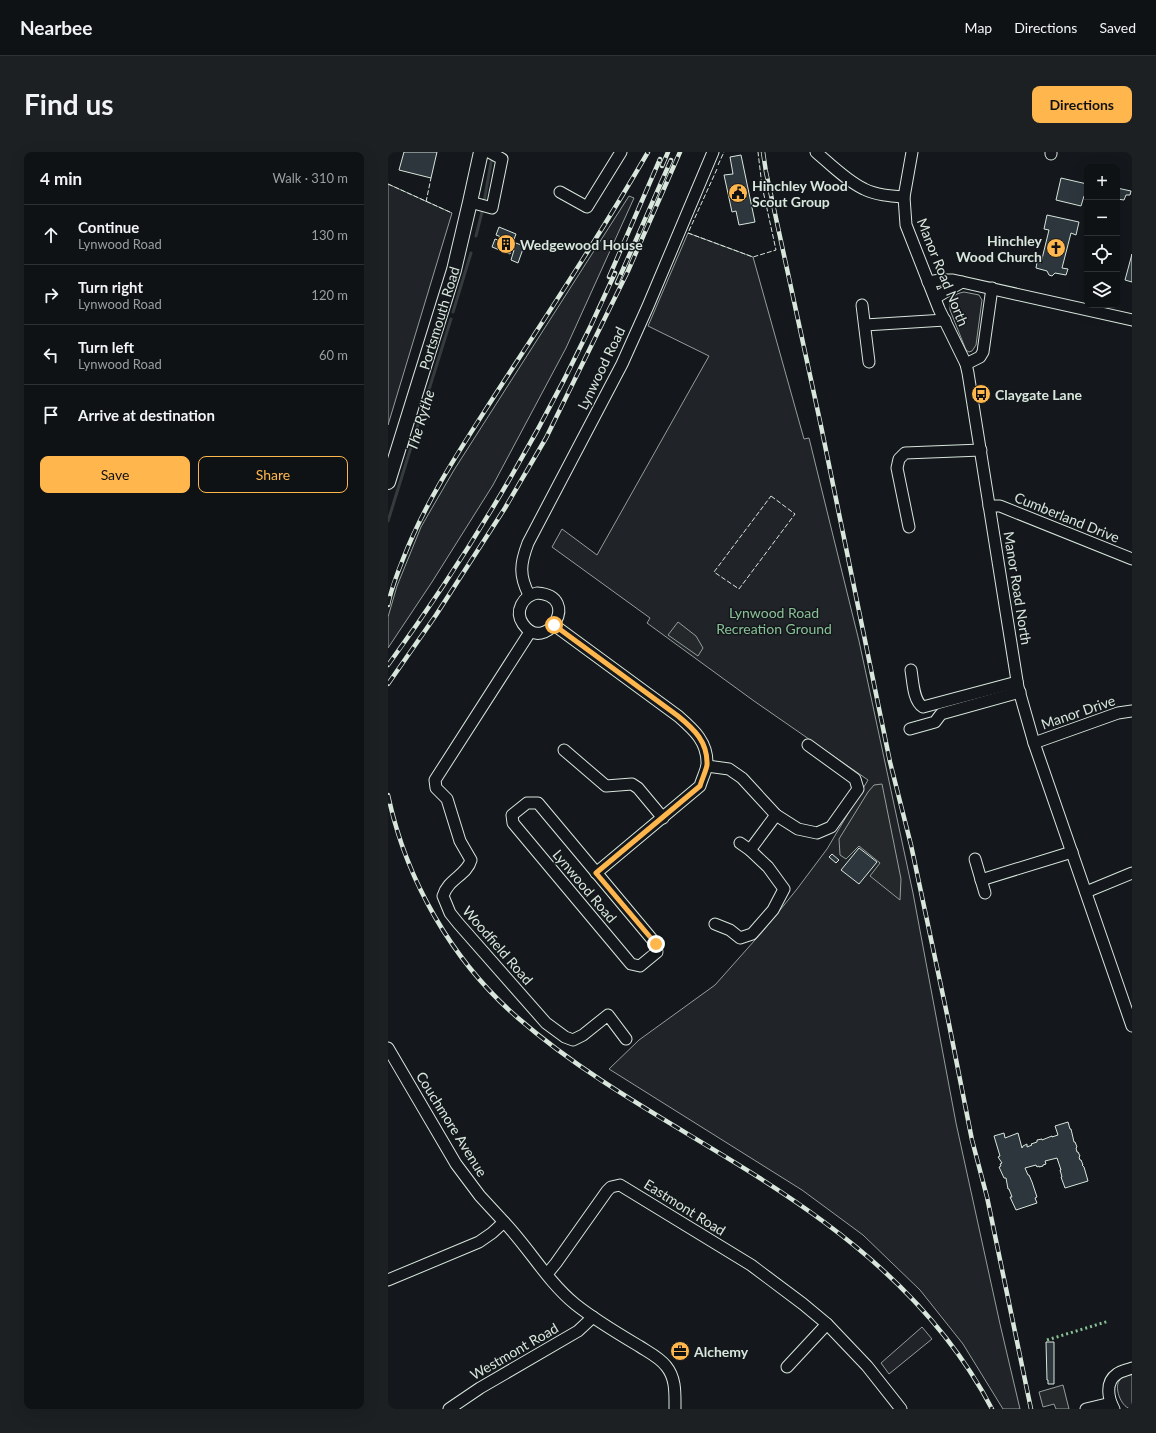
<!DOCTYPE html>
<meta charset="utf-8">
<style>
:root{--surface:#0f1215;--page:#1d2022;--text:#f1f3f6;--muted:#9b9ea0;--line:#2f3234;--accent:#ffb74d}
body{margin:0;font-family:Lato,sans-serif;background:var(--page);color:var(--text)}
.controls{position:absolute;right:12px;top:12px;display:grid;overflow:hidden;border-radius:8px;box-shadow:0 4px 16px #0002}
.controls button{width:36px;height:36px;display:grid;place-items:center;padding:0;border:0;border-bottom:1px solid var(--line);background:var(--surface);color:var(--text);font:20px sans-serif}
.stop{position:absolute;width:12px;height:12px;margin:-9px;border:3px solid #ffb74d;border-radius:50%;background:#fff}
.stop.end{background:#ffb74d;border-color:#fff;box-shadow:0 1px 4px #0008}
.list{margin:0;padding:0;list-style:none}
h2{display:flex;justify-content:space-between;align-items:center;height:52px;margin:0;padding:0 16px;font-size:17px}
h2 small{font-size:13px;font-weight:400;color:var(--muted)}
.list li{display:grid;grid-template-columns:26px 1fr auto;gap:12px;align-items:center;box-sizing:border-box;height:60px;padding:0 16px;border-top:1px solid var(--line)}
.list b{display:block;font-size:15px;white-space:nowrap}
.list p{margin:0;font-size:13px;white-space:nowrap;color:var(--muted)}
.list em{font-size:13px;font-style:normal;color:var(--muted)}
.actions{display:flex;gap:8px;padding:12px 16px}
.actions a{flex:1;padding:9px 0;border:1px solid var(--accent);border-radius:8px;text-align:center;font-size:14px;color:var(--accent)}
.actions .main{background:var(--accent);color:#111}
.icon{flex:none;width:22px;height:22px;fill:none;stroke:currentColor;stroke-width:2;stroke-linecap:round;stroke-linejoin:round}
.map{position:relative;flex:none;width:744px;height:1257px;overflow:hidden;border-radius:8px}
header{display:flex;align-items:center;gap:24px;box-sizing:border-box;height:56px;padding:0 20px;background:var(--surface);border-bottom:1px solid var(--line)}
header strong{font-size:19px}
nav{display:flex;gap:22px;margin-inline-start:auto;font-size:14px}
.intro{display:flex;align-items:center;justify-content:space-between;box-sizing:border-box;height:96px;padding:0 24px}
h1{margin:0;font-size:28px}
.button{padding:10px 18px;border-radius:8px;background:var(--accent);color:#111;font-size:14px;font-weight:700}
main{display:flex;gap:24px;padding:0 24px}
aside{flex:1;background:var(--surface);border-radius:8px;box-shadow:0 4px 16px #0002}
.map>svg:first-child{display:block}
.green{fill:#202428;stroke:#939e99}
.parking{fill:#24282b;stroke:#939e99}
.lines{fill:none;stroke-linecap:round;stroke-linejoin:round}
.stream{stroke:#363b3e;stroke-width:3}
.building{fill:#2c363c;stroke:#d8e6dc}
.minor-casing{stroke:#d8e6dc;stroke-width:13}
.major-casing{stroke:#d8e6dc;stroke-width:16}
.minor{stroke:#14181c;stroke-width:11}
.major{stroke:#14181c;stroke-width:14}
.rail-casing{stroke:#d8e6dc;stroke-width:4.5}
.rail{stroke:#14181c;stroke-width:3;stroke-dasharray:9;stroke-linecap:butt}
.hedge{stroke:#8ac095;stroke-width:3;stroke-dasharray:2 3;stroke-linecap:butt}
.fence{stroke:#d8e6dc;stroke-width:1;stroke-dasharray:5 2;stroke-linecap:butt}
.route{stroke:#ffb74d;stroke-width:5}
.labels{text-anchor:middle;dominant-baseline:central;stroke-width:3;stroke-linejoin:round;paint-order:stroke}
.poi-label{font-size:14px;font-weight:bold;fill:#d8e6dc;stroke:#14181c;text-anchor:start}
.street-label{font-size:14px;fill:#d8e6dc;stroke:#14181c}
.park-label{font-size:14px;fill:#8ac095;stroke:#14181c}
.water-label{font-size:15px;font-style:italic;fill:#d8e6dc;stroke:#14181c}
</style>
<header>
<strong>Nearbee</strong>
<nav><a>Map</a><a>Directions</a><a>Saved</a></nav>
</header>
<div class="intro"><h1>Find us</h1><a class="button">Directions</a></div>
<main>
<aside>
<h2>4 min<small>Walk · 310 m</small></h2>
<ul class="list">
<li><svg class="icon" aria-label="ahead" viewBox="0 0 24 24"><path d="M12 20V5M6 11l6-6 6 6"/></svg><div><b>Continue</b><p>Lynwood Road</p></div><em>130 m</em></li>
<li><svg class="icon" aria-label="right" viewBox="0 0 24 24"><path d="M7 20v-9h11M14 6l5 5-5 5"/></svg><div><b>Turn right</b><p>Lynwood Road</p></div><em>120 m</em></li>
<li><svg class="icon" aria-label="left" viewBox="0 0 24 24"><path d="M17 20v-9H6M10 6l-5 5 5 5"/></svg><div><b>Turn left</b><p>Lynwood Road</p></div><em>60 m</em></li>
<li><svg class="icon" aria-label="arrive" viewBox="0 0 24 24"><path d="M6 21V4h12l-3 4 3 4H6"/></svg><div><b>Arrive at destination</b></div></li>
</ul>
<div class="actions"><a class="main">Save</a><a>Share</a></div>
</aside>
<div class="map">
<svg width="744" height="1257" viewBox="0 0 744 1257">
<rect width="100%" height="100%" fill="#14181c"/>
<!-- green -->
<g class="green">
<polygon points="0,32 64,61 0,273"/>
<polygon points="241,44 246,46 178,196 105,333 44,430 0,496 0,465 9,434 33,375 66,318"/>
<polygon points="300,81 365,105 416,287 421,286 471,489 525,741 568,971 612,1172 632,1257 615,1257 575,1192 532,1138 475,1083 414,1038 221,917 251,888 327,833 375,779 409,737 439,697 480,628 366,549 259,471 262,466 164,395 174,377 209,403 321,204 260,174"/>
<path d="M576 140 591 143 594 148 588 193 584 199 581 200 578 198 562 158C561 147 565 142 576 140Z"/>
<polygon points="534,1175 544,1187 501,1222 493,1211"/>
<path d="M744 1220V1257C734 1257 726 1237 731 1229 734 1224 739 1222 744 1220Z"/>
</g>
<!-- parking -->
<g class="parking">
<polygon points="290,470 308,484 315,496 310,504 280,483"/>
<polygon points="494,632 513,727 512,748 482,724 492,711 471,694 458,707 452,703 451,687 480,640 486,633"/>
<polygon points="675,1233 681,1257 668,1257 666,1252 655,1255 651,1240"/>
</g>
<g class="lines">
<!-- stream -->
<g class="stream">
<polyline points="96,50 104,5"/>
<polyline points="88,84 94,60"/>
<polyline points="65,160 83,101"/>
<polyline points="0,369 63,167"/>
</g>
</g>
<!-- building -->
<g class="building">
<polygon points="16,0 49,0 43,26 11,18"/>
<polygon points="353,3 367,70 351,73 348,59 344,60 336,23 345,22 342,5"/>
<polygon points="673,26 699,32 699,45 696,44 693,54 668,48"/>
<polygon points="729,36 743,39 742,43 738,43 736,48 729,47"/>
<polygon points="659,63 691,70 688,83 683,81 674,116 680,117 678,123 667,121 664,124 661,123 659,119 648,116 649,110 653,111 661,78 656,77"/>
<polygon points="111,75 128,82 125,90 136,94 130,111 123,108 126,98 124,97 122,102 104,95 107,87 115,90 116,86 108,83"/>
<polygon points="744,102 744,130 737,128"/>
<polygon points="471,696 489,710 471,732 453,718"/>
<polygon points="444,702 451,708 448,711 441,705"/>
<polygon points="680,970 682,977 683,977 686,990 687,990 689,995 688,996 689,1000 690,1000 692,1004 691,1005 692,1008 693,1008 695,1013 694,1013 696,1015 700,1029 677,1036 673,1025 674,1025 672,1018 673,1018 669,1006 657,1009 658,1012 655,1013 655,1014 651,1015 651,1014 649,1015 648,1013 637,1016 640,1023 641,1023 644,1030 649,1045 647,1046 649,1051 628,1058 622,1045 624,1045 621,1037 620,1037 618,1026 616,1026 611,1015 613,1014 612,1012 614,1011 610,1005 612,1004 606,984 616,981 617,986 630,981 634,996 635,994 639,992 639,995 644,993 643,992 649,990 649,988 654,987 654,988 664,984 664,985 670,983 667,974"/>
<polygon points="658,1190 666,1190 666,1232 660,1232 660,1228 659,1228"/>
</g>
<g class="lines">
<!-- minor casing -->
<g class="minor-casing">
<g id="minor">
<path d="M428 0C442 12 459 29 476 37 488 43 502 44 516 45"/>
<polyline points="524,0 516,45 518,73 551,157 578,212 580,221 630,535 646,591 744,874"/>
<polyline points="663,2 663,0"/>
<polyline points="172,40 199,55 233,0"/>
<polyline points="82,50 104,56 114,7 101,0"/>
<polyline points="540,130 552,128 565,128 744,168"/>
<polyline points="547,146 574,130"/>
<polyline points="474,153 481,210"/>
<polyline points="477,173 557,168"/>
<polyline points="578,212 592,205 595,200 604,136"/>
<polyline points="601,354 612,354 744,407"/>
<polyline points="521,375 509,316 511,307 517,301 593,298"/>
<path d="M149 441C195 444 157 504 135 472 126 459 135 444 149 441Z"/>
<path d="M141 443C131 423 132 412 140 391L234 212 260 154 325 0"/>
<path d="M166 473 290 564C306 578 320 590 319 613 318 619 314 627 312 634L208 721"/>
<path d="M142 480 47 628 48 636 59 647 72 689 83 708C79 723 60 727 55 744L62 761 70 771 158 871 177 885 185 888 195 883 220 863 238 887"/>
<path d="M523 518C525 529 525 549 535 555L629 530"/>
<polyline points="522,577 547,570 553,562 632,540"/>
<polyline points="646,591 730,561 744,559"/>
<polyline points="176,598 218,634 244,632 250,636 275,666"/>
<polyline points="319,614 341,617 354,626 388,663 362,698 380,715 396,737 385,758 364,782 352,786 342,778 327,772"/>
<polygon points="139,651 150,651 268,792 269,800 252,814 243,812 125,671 124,663"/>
<polyline points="388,663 410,677 429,681 443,675 470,637 467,627 420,593"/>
<polyline points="352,691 362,698"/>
<polyline points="587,707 597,741"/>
<polyline points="593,728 684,700"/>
<polyline points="698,740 744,721"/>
<polyline points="0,896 68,1012 92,1044 116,1070 104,1081 91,1090 0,1128"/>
<path d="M116 1070C141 1096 159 1129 187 1152 207 1168 229 1181 251 1194 260 1200 271 1205 278 1214 288 1226 287 1241 287 1257"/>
<polyline points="159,1122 168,1111 219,1039 223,1035 232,1033 363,1113 415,1152 439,1172 479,1214 513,1257"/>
<polyline points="399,1215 439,1172"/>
<polyline points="61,1257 92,1236 190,1179 205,1165"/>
<polyline points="698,1257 723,1251"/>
<path d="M726 1257C720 1246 717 1230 729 1222 733 1219 739 1218 744 1216"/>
</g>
</g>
<!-- major casing -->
<g class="major-casing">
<polyline id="major" points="0,330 66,118 82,50 93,0"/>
</g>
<!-- minor -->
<use href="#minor" class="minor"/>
<!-- major -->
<use href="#major" class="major"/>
<!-- rail casing -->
<g class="rail-casing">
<g id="rail">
<polyline points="375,0 378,20 433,274 502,610 523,693 560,867 584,988 599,1045 643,1257"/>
<polyline points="274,14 280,0"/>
<polyline points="221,125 272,7"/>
<polyline points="229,131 283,8"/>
<path d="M0 453C3 437 9 422 15 407 38 348 73 296 107 243 159 163 212 83 260 0"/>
<path d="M0 513C89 391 166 259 227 121"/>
<polyline points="0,532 48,463 117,356 158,286 240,119 292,0"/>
<path d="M0 643C18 728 64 809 130 866 222 946 338 997 436 1070 504 1120 565 1182 604 1257"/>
</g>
</g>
<!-- rail -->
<use href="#rail" class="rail"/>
<!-- hedge -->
<polyline class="hedge" points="659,1188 721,1169"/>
<!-- fence -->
<g class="fence">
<polyline points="330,13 336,0"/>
<polyline points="329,17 300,81 365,105 388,98 374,34 370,0"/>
<polyline points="0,32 64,61"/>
<polyline points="38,50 43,26"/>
<polygon points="383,344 407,362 351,437 326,420"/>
</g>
</g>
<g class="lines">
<!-- route -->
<path class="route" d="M166 473 290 564C306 577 320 590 319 613 318 619 314 627 312 634L208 721 268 792"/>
</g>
<!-- icons -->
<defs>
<g id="civic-disc" transform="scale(1)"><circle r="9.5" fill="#ffb74d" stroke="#14181c"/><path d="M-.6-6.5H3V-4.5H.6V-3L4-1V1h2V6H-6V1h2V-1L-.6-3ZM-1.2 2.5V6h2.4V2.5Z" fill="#111"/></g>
<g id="building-disc" transform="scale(1)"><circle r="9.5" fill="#ffb74d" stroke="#14181c"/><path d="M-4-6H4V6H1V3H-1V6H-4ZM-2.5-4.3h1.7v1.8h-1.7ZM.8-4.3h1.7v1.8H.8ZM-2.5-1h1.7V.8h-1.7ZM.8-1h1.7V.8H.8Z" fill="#111"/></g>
<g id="church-disc" transform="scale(1)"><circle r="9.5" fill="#ffb74d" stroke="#14181c"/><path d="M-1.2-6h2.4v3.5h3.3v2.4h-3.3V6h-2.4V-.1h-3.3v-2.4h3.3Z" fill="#111"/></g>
<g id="bus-disc" transform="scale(1)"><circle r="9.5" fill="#ffb74d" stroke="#14181c"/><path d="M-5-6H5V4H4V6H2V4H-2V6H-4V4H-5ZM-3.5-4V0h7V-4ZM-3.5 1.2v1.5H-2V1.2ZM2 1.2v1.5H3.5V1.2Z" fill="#111"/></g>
<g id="office-disc" transform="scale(1)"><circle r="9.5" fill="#ffb74d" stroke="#14181c"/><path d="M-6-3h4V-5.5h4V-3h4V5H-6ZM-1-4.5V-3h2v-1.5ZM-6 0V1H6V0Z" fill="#111"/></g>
</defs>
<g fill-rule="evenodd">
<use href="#civic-disc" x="350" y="41"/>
<use href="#building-disc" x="118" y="92"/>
<use href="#church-disc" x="668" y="96"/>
<use href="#bus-disc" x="593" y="242"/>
<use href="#office-disc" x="292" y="1199"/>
</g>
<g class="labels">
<!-- poi labels -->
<g class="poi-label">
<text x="364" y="33">Hinchley Wood<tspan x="364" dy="16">Scout Group</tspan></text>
<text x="654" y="88" text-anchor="end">Hinchley<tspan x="654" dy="16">Wood Church</tspan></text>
<text x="132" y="92">Wedgewood House</text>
<text x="607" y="242">Claygate Lane</text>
<text x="306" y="1199">Alchemy</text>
</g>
<!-- street labels -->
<g class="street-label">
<text transform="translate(555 120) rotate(68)">Manor Road North</text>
<text transform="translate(51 166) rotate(-73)">Portsmouth Road</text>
<text transform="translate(213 216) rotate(-64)">Lynwood Road</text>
<text transform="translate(679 365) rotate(22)">Cumberland Drive</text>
<text transform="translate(630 436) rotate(81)">Manor Road North</text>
<text transform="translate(690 560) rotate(-19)">Manor Drive</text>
<text transform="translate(197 734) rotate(50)">Lynwood Road</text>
<text transform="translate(110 793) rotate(49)">Woodfield Road</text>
<text transform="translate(64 972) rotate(58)">Couchmore Avenue</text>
<text transform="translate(297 1055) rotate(32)">Eastmont Road</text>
<text transform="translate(126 1199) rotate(-30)">Westmont Road</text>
</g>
<!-- park labels -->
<g class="park-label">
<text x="386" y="460">Lynwood Road<tspan x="386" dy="16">Recreation Ground</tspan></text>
</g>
<!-- water labels -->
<g class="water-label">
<text transform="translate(32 268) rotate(-73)">The Rythe</text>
</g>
</g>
</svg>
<div class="controls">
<button>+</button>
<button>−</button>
<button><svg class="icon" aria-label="locate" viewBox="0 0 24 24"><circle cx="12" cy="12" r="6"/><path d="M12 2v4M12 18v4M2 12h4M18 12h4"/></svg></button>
<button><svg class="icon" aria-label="layers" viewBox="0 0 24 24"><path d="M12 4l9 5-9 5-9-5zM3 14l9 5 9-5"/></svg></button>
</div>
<div class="stop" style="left:166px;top:473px"></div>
<div class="stop end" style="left:268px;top:792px"></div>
</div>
</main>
